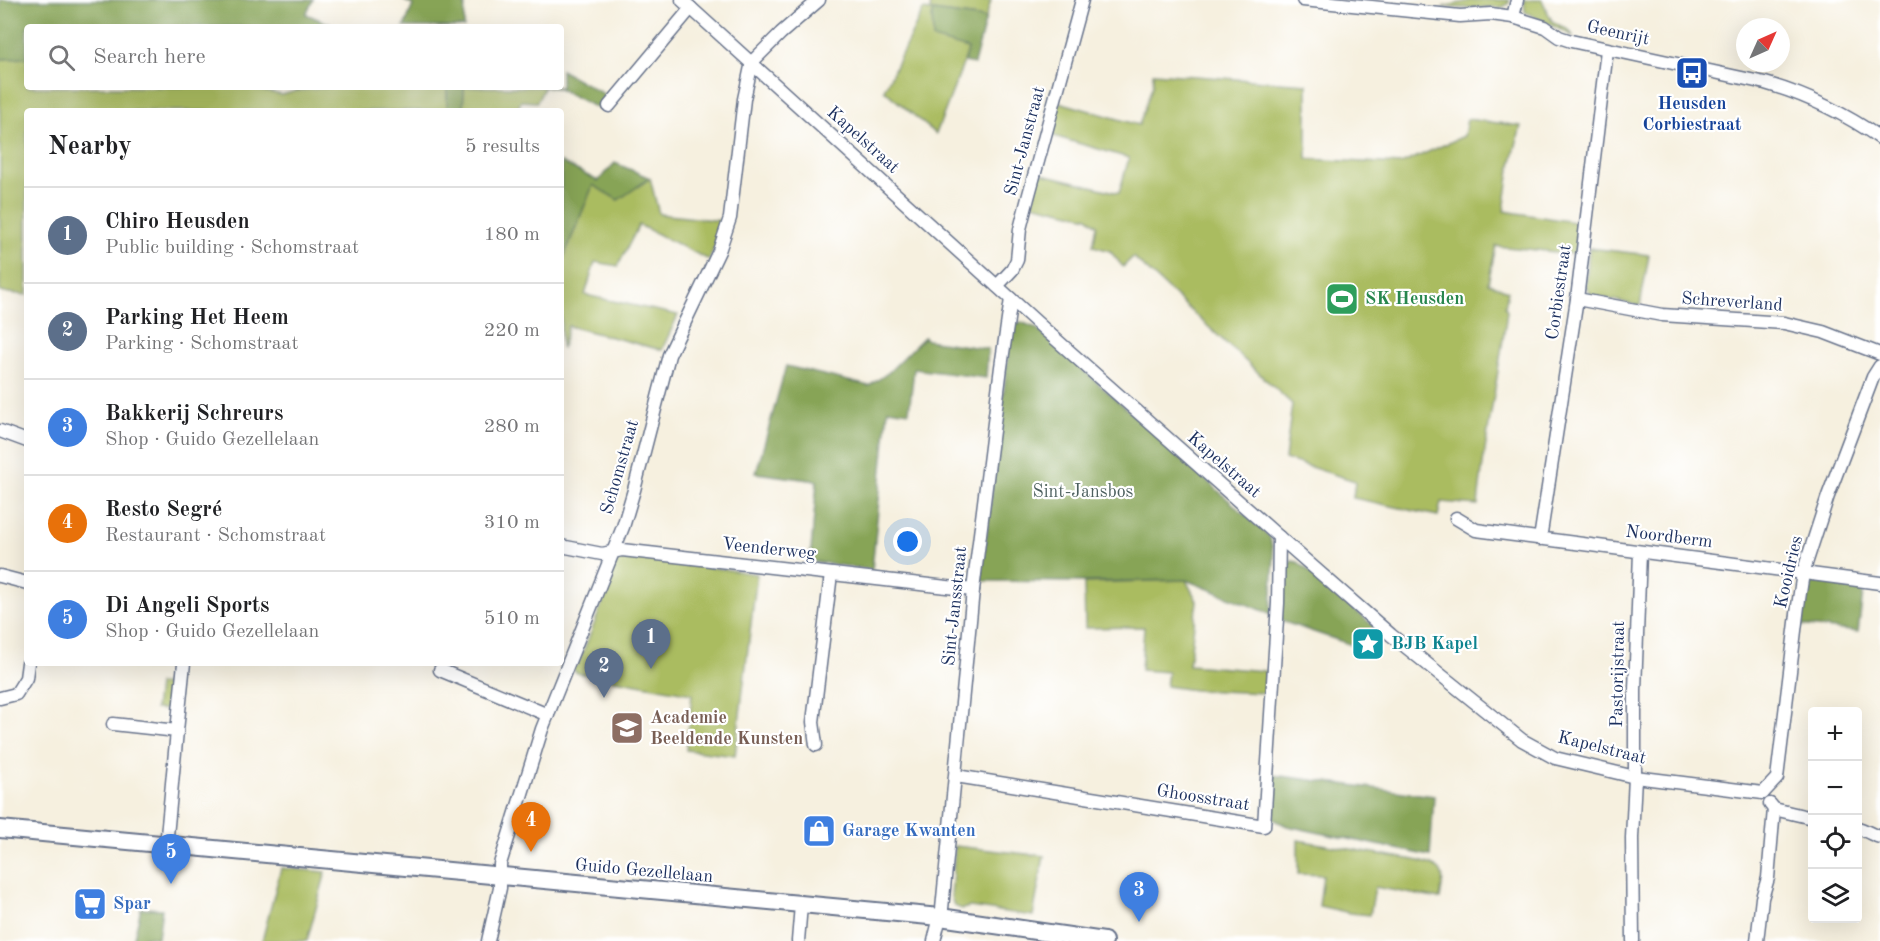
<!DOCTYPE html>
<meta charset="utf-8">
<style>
:root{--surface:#fff;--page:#f6f6f6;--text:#202124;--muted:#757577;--line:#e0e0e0;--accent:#111827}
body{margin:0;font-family:"Old Standard TT",serif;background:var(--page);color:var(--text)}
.controls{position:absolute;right:18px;bottom:18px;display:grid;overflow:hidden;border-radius:6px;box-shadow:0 6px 24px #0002}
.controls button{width:54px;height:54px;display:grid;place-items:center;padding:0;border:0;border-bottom:2px solid var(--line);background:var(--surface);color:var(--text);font:30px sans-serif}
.compass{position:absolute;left:1736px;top:18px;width:54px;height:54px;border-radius:50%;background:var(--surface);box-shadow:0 6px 24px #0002;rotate:45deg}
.you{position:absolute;left:908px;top:542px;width:21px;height:21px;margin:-15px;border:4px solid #fff;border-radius:50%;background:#1a73e8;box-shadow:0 0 0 9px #1a73e833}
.badge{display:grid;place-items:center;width:39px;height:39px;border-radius:50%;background:var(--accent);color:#fff;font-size:20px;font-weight:700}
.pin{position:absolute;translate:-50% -50px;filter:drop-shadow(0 2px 3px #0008)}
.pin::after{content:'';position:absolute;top:32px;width:21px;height:18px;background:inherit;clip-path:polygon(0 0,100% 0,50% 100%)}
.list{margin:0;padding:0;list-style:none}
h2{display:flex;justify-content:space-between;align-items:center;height:78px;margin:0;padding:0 24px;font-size:26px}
h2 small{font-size:20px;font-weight:400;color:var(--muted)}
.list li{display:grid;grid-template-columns:39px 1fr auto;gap:18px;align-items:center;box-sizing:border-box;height:96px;padding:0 24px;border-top:2px solid var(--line)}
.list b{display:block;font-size:22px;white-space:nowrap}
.list p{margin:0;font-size:20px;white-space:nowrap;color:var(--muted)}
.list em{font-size:20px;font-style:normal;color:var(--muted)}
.icon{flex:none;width:33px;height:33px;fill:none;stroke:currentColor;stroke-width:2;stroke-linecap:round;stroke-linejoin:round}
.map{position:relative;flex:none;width:1880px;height:941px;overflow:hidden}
.search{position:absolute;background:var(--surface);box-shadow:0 6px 24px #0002;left:24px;top:24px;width:540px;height:66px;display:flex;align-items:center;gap:15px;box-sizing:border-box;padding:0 21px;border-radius:6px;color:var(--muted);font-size:22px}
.panel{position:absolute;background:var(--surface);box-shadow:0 6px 24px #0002;left:24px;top:108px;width:540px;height:558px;border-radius:6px}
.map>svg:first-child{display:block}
.green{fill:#aabc60;stroke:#62765f;stroke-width:1.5}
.forest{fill:#87a456;stroke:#516a5a;stroke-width:1.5}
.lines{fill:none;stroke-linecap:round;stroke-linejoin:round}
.street-casing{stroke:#68738b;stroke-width:15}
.secondary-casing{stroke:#68738b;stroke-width:20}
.street{stroke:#fff;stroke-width:12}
.secondary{stroke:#fff;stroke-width:16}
.labels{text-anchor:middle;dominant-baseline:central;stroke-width:4.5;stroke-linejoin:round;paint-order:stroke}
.street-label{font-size:18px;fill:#1b2f5e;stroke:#fff}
.transit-label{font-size:18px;font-weight:bold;fill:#164399;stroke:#fff}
.leisure-label{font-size:18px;font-weight:bold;fill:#27864d;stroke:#fff;text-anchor:start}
.park-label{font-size:18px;fill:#4d605f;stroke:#fff}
.culture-label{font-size:18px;font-weight:bold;fill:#0d838f;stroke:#fff;text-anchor:start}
.education-label{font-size:18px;font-weight:bold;fill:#785e54;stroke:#fff;text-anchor:start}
.shop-label{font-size:18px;font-weight:bold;fill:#366cbe;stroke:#fff;text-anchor:start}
</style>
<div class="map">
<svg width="1880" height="941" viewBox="0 0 1880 941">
<rect width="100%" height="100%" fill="#fff"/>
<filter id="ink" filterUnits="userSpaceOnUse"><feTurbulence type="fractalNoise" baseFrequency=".0167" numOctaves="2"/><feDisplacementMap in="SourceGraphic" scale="12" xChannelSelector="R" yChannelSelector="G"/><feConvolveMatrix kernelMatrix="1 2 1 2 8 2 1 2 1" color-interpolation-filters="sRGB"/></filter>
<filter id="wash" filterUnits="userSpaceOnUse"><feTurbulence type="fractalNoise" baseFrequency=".008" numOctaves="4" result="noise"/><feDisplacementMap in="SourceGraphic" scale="24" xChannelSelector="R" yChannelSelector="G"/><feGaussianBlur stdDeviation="1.35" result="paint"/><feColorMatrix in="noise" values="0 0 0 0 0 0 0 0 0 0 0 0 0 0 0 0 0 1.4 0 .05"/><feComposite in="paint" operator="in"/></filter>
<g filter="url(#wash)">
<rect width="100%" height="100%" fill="#f6f0df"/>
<!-- green -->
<g class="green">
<polygon points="931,0 991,0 986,18 933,11 969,49 936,134 884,90 923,10 930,11"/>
<polygon points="1473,0 1510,0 1508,4 1503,7 1461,8 1443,7"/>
<polygon points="1524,0 1542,0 1552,21 1570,31 1573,36 1525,12"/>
<polygon points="27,58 27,87 244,87 282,95 296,91 329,87 447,87 447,111 27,111 27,295 0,292 0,59"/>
<path d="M1153 73 1307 84V159L1401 164 1464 136 1467 119 1521 126 1510 169 1504 211 1581 223 1575 254 1496 246 1488 283 1508 291 1505 307 1507 311C1499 376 1484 440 1478 505L1441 502 1438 516 1353 498 1355 481 1285 459 1292 404 1133 257 1123 267 1110 251 1093 246 1097 225 1088 217 1032 204 1039 173 1119 193 1129 158 1050 135 1059 102 1139 125 1153 84Z"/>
<polygon points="464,87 541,87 544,88 537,102 521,101 517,111 463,111"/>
<polygon points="650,178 659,214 723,221 720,234 709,260 639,225 618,266 595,262 585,295 678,315 662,350 568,326 562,348 561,347 561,264 593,185 638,187"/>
<polygon points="1589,248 1649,255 1640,306 1591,295 1586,286"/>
<polygon points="623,555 757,574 735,756 686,750 692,694 577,673 573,669 573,667 578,665 609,586 607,582 618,557"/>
<polygon points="1186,580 1197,601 1189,665 1265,671 1265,693 1194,690 1166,686 1168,672 1141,670 1144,627 1085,628 1084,583"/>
<polygon points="158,684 174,685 171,710 155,709"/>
<path d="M1298 840 1420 861C1447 869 1444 873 1440 899L1375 887 1370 915 1350 913 1319 906 1323 875 1298 874Z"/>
<polygon points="955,846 1044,856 1033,916 970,907 962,909 954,906 951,897"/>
<polygon points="281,868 326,872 307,941 262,941"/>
</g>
<!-- forest -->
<g class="forest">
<polygon points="0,0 313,0 306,14 337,27 27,27 27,58 0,59"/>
<polygon points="403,0 465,0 464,27 404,27 413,5"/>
<polygon points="932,11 986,18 974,64 964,62 968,49 933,39"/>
<polygon points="561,70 609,97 599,109 557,88 541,87 561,87"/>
<polygon points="447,87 464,87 463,111 447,111"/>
<polygon points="561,162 598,181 615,163 650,178 618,200 593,185 561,264"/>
<polygon points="1021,322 1036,328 1270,537 1274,557 1271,614 1186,580 1084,582 981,581 1011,330 1014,324"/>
<polygon points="924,337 927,340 988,349 986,378 914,369 909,412 888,409 872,570 810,561 817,481 756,473 786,366 869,386 889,372"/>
<polygon points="1292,561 1298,562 1384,635 1373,652 1281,621 1283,569 1287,564"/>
<path d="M1817 581 1864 586 1858 632 1800 625C1802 610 1801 588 1817 581Z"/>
<polygon points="1273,775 1434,796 1430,856 1287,826 1271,818"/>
<polygon points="141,908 162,909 158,938 144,937 143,941 133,941"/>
</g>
</g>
<g filter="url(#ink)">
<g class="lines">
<!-- street casing -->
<g class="street-casing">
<g id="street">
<polyline points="682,0 1043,328 1279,537 1391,635 1522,740 1555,758 1635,777 1763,793"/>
<path d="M1303 0 1460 16 1491 14 1513 17 1545 27 1559 37 1571 41 1765 83C1807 95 1844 113 1880 138"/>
<polyline points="1513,17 1517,0"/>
<polyline points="752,62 781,33 819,0"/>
<polyline points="609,106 691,8"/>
<polyline points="997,286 1012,270 1017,260 1020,229 1028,198 1082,0"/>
<polyline points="1577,299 1662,315 1784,323 1823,332 1880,354"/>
<polyline points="0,431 27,441"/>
<polyline points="1456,518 1476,530 1880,583"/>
<polyline points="1540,539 1577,299 1607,50"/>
<polyline points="561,546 602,554 622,550 973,590"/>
<polyline points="0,576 27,583"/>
<polyline points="440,670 548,715"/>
<polyline points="0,698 16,694 26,678 28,663"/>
<polyline points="113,724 177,731 166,846"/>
<polyline points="177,731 184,663"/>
<polyline points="816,745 813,722 831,574"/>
<polyline points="956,776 1264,826 1278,603 1279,537"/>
<polyline points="1763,793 1777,778 1798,606 1803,573 1828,496 1873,377 1880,366"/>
<polyline points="1770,804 1774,809 1812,818"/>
<path d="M1858 828C1866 830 1871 835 1880 837"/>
<polyline points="488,941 500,888 500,864 542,729 623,527 634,490 669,355 719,251 730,218 744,99 752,62"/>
<polyline points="798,941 801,905"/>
<polyline points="934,941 942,909 973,590 1001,367 1011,299"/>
<polyline points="1633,941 1632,838 1635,777 1635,690 1640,552"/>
<polyline points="1757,941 1762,898 1768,878 1774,809"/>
</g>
</g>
<!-- secondary casing -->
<g class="secondary-casing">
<polyline id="secondary" points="0,829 940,917 1104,941"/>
</g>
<!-- street -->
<use href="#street" class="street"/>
<!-- secondary -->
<use href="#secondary" class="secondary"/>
</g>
</g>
<!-- icons -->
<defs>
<g id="bus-square" transform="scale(1.725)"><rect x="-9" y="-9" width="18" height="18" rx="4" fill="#1a4fb4" stroke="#fff"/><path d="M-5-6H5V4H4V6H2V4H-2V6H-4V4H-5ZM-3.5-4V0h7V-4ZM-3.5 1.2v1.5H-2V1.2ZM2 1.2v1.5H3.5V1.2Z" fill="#fff"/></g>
<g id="stadium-square" transform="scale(1.725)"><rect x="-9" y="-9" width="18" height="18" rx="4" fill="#2e9e5b" stroke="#fff"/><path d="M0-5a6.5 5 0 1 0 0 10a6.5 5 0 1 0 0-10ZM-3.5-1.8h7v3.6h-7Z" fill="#fff"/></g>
<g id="sight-square" transform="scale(1.725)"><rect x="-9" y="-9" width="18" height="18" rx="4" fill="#0f9aa8" stroke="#fff"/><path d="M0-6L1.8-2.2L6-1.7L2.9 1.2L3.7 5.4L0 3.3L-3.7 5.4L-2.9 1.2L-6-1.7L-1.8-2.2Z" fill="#fff"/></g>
<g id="university-square" transform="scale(1.725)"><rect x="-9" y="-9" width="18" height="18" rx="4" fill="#8d6e63" stroke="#fff"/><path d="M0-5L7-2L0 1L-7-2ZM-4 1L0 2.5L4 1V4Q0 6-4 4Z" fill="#fff"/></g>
<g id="shop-square" transform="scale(1.725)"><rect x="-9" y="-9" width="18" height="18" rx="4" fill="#3f7fe0" stroke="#fff"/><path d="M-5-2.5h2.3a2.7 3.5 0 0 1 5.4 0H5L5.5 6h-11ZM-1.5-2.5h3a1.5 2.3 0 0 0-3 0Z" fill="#fff"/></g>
<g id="supermarket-square" transform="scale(1.725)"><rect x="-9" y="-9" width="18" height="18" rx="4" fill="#3f7fe0" stroke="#fff"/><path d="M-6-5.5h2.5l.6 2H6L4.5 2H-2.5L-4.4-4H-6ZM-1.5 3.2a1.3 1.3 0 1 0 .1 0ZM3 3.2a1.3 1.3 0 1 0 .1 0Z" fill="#fff"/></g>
</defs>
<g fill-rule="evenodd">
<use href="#bus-square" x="1692" y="73"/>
<use href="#stadium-square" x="1342" y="299"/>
<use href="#sight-square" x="1368" y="644"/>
<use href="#university-square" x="627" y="728"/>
<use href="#shop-square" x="819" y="831"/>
<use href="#supermarket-square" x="90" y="904"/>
</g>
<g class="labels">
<!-- street labels -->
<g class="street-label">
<text transform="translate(1618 33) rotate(12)">Geenrijt</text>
<text transform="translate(863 140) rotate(42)">Kapelstraat</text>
<text transform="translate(1025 141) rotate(-75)">Sint-Janstraat</text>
<text transform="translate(1559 292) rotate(-82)">Corbiestraat</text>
<text transform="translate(1732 302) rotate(4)">Schreverland</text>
<text transform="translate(1224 465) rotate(41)">Kapelstraat</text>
<text transform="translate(620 467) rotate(-74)">Schomstraat</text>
<text transform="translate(1669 537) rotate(7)">Noordberm</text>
<text transform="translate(769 549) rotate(6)">Veenderweg</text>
<text transform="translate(1789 572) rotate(-77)">Kooidries</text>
<text transform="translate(955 606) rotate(-84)">Sint-Jansstraat</text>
<text transform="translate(1618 674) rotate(-89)">Pastorijstraat</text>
<text transform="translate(1602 748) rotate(14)">Kapelstraat</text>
<text transform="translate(1203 798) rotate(9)">Ghoosstraat</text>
<text transform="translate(644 871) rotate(5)">Guido Gezellelaan</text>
</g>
<!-- transit labels -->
<g class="transit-label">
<text x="1692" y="104">Heusden<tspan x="1692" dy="21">Corbiestraat</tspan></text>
</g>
<!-- leisure labels -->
<g class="leisure-label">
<text x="1365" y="299">SK Heusden</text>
</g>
<!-- park labels -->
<g class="park-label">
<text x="1083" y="492">Sint-Jansbos</text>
</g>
<!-- culture labels -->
<g class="culture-label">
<text x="1391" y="644">BJB Kapel</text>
</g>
<!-- education labels -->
<g class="education-label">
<text x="650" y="718">Academie<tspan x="650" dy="21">Beeldende Kunsten</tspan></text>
</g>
<!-- shop labels -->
<g class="shop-label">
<text x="842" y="831">Garage Kwanten</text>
<text x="113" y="904">Spar</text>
</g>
</g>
</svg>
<div class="controls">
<button>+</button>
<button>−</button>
<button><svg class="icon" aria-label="locate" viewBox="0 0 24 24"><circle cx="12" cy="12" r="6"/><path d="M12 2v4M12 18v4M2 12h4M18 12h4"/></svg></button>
<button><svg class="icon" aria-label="layers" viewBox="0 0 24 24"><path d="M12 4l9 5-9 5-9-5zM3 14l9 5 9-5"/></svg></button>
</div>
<svg class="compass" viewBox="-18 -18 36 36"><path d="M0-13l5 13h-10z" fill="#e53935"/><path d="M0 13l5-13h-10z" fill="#757577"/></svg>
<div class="you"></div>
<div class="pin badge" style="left:651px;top:669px;background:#5c6f8a">1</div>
<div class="pin badge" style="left:604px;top:698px;background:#5c6f8a">2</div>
<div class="pin badge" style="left:1139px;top:922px;background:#3f7fe0">3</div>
<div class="pin badge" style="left:531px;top:852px;background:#e8710a">4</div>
<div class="pin badge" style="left:171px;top:884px;background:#3f7fe0">5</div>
<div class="search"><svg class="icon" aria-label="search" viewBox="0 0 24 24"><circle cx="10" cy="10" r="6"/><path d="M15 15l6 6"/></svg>Search here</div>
<section class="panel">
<h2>Nearby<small>5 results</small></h2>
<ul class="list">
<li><span class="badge" style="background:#5c6f8a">1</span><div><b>Chiro Heusden</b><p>Public building · Schomstraat</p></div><em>180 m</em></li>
<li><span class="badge" style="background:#5c6f8a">2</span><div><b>Parking Het Heem</b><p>Parking · Schomstraat</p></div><em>220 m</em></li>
<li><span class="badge" style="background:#3f7fe0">3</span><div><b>Bakkerij Schreurs</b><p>Shop · Guido Gezellelaan</p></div><em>280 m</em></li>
<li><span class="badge" style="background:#e8710a">4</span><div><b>Resto Segré</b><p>Restaurant · Schomstraat</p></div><em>310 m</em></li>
<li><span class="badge" style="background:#3f7fe0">5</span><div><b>Di Angeli Sports</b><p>Shop · Guido Gezellelaan</p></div><em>510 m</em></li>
</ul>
</section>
</div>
